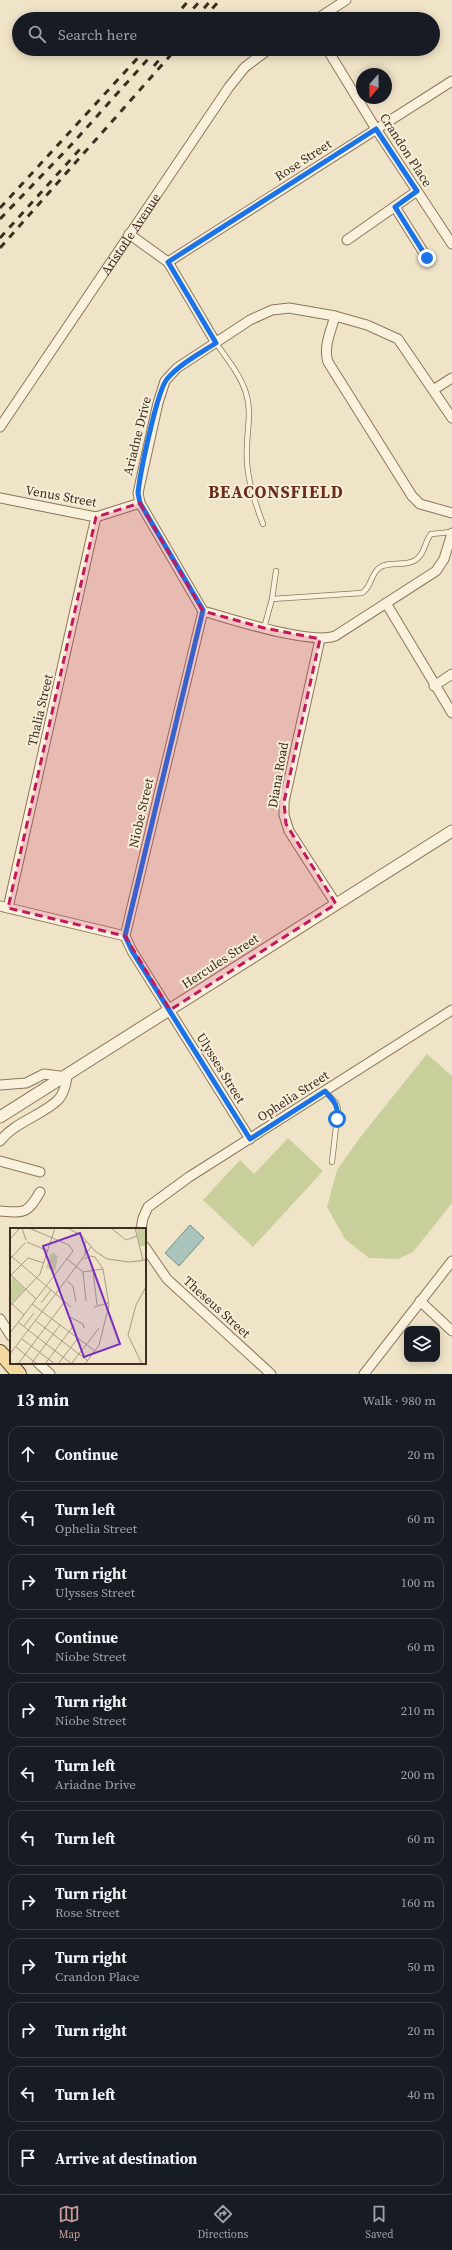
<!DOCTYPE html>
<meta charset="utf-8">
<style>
:root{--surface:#171b24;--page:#242831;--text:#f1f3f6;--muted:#9ea1a6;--line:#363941;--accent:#cc999b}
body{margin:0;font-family:"Source Serif 4",serif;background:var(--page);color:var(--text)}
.controls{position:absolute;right:12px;bottom:12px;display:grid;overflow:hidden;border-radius:8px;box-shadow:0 2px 10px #0003}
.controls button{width:36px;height:36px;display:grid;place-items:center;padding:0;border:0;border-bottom:1px solid var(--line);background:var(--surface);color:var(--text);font:20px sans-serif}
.compass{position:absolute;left:356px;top:68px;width:36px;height:36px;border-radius:50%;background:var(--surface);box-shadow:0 2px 10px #0003;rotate:200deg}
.stop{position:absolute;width:12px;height:12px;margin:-9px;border:3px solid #1a73e8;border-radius:50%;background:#fff}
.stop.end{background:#1a73e8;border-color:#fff;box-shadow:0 1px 4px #0008}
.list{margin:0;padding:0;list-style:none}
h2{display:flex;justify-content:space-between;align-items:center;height:52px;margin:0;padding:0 16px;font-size:17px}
h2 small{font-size:13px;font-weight:400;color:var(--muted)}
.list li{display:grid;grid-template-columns:26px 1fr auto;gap:12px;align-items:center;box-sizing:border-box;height:56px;margin:0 8px 8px;padding:0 8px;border:1px solid var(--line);border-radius:12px}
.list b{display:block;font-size:15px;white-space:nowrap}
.list p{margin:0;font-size:13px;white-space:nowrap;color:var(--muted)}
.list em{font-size:13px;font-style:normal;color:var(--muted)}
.icon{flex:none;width:22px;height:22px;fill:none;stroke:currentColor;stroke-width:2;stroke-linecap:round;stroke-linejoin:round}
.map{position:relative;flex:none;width:452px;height:1374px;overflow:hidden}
.search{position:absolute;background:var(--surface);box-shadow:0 2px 10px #0003;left:12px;right:12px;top:12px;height:44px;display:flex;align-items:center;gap:10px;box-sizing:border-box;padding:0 14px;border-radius:22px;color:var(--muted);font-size:15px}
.sheet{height:820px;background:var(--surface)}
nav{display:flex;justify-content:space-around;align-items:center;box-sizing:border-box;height:56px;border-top:1px solid var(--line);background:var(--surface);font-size:11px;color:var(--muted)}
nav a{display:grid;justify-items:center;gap:2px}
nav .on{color:var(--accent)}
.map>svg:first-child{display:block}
.green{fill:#c9cf9b}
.water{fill:#a9c4bc;stroke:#6f938a}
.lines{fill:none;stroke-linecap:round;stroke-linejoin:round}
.service-casing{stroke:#8d765c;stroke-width:6}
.minor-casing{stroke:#8d765c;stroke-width:11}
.tertiary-casing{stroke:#8d765c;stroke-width:13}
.primary-casing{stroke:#5b4430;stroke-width:16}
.service{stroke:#faf1dc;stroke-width:4.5}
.minor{stroke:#faf1dc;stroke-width:9}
.tertiary{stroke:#faf1dc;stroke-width:11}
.primary{stroke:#f3d9a0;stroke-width:14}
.rail{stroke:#3d2e20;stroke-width:3;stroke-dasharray:7 7;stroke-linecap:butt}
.route{stroke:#1a73e8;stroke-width:5}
.marked{fill:#c2185b;fill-opacity:0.2;stroke:#c2185b;stroke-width:3;stroke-dasharray:8 5;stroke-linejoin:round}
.labels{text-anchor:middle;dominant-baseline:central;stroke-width:4;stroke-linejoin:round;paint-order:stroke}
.street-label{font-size:13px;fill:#3d2e20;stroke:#f7eed8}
.district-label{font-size:17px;font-weight:bold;letter-spacing:1px;fill:#6b2e1e;stroke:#f7eed8}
.inset-road{fill:none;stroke:#a89b85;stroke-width:1}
.view{fill:#7b2cbf;fill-opacity:0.15;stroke:#7b2cbf;stroke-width:2}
.inset-edge{fill:none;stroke:#3d2e20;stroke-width:2}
</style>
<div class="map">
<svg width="452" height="1374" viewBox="0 0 452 1374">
<rect width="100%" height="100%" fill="#f0e4c8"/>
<!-- green -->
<g class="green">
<polygon points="427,1054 452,1076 452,1203 413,1252 398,1259 369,1258 345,1239 327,1207 337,1170 362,1135"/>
<polygon points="288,1138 323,1171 253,1247 203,1200 240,1160 254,1174"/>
</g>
<!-- water -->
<polygon class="water" points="190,1225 204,1238 179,1266 165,1253"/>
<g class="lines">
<!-- service casing -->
<g class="service-casing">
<g id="service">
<path d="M216 343C227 359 240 374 246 393 252 411 247 429 247 447 245 474 254 500 263 524"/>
<polyline points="272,599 276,571"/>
<path d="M264 628 272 599 362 593C372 587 370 575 379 568 389 560 408 568 418 558 425 552 425 541 431 534L452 532"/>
<polyline points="325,1091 336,1103 338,1109 332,1162"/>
</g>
</g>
<!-- minor casing -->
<g class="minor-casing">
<g id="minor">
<polyline points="317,19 346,0"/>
<polyline points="327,49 376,129 452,244"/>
<polyline points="395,207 427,258"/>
<polyline points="129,234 168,262 216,343"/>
<polyline points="347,240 417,191"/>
<polyline points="168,262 452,81"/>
<path d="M335 316C331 331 323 347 328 362L412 496 420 504 452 513"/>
<polyline points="433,390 452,378"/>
<path d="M452 418 398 339 367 325 335 316 289 308 272 310 250 320 177 368 165 381 158 403 138 493 140 503 203 611C231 619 310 645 335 636L436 571 444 559 452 533"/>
<path id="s1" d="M0 427 229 87 245 67 269 49"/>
<polyline points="0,498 96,517 140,503"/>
<polyline points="386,603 452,713"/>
<polyline points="203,611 125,936 132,951 250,1139"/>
<polyline points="320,639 284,802 284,815 289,831 336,904"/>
<polyline points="434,686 452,674"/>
<polyline points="0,906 125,936"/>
<polyline points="8,908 96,517"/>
<path d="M0 1085 26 1083 44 1074 67 1077C66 1084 64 1094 58 1100 41 1116 15 1122 0 1141"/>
<polyline points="0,1161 40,1172"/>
<path d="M0 1211C25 1213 27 1214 40 1192"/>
<polyline points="141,1229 143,1218 148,1207 189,1177 452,1010"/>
<polyline points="145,1247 167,1279 271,1374"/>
<polyline points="420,1301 452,1331"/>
<polyline points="0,1319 11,1336"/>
<polyline points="38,1363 50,1374"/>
<polyline points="364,1374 452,1261"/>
</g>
</g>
<!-- tertiary casing -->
<g class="tertiary-casing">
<polyline id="tertiary" points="0,1117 452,831"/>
</g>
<!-- primary casing -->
<g class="primary-casing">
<polyline id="primary" points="0,1352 19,1374"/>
</g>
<!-- service -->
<use href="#service" class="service"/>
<!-- minor -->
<use href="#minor" class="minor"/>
<!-- tertiary -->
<use href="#tertiary" class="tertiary"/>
<!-- primary -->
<use href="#primary" class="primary"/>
<!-- rail -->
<g class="rail">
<polyline points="173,19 189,0"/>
<polyline points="184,19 201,0"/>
<polyline points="195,19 211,0"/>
<polyline points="203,19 220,0"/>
<polyline points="154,66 168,49"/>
<polyline points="0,208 146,49"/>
<polyline points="0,219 73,143 157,49"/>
<polyline points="0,238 81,148"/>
<polyline points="0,248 176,49"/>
</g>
</g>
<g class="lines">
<!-- route -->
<path class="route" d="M337 1119C339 1106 334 1101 325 1091L250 1139 132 951 125 936 203 610 140 503 138 493C140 473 157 391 167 379 180 364 199 354 216 343L168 262 376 129 417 191 395 207 427 258"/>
</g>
<!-- marked area -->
<path class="marked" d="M140 503 203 611 264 628 320 639 284 802 286 824 336 904 170 1010 125 936 8 908 96 517Z"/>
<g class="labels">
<!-- street labels -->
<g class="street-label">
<text transform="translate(406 150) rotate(57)">Crandon Place</text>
<text transform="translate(303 160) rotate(-33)">Rose Street</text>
<text stroke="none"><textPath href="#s1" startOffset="233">Aristotle Avenue</textPath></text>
<text transform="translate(137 436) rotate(-76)">Ariadne Drive</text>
<text transform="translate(61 496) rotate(10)">Venus Street</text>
<text transform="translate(40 710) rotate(-77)">Thalia Street</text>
<text transform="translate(278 775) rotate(-80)">Diana Road</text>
<text transform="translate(141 813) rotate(-77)">Niobe Street</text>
<text transform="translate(220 961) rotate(-33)">Hercules Street</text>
<text transform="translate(221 1068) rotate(58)">Ulysses Street</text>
<text transform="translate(293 1096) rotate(-33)">Ophelia Street</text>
<text transform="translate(217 1307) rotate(42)">Theseus Street</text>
</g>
<!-- district labels -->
<g class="district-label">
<text x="276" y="492">BEACONSFIELD</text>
</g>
</g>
<!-- overview -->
<g transform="translate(10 1228)">
<rect width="136" height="136" fill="#f0e4c8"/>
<path d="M126 0H136V18H130ZM43 25 48 28 45 43 36 40 40 27ZM2 48 15 61 2 75 0 73Z" fill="#c9cf9b"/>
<path class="inset-road" d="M12 0 16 12M57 0 71 7 85 23 97 31 120 34 136 32M101 0 116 12 127 8M125 0 133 32M0 11 10 0M75 13V26M17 14 38 23M0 27 61 79M0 31 15 15M57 31 73 44 76 73M74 31 80 28 85 29 93 41 99 77 89 117 75 136M83 43 87 77M73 44 93 41M1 47 26 71M0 48 18 30 34 35M57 53 63 58 66 74M0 74 14 87M31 75 41 62M22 76 85 123M0 78 30 46 45 0M84 79 98 75M58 88 73 96 74 100M26 93 78 133M8 94 62 136M14 98 24 85M0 105 63 23 59 17 19 0M12 111 45 136M6 119 27 136M0 126 81 19M62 135 89 100M8 136 55 73M21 136 50 97M35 136 64 97M48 136 68 110M132 136 118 107 126 77 136 59"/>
<path class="view" d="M70 5 110 116 74 129 33 18Z"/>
<rect width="136" height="136" class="inset-edge"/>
</g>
</svg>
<div class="controls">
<button><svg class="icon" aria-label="layers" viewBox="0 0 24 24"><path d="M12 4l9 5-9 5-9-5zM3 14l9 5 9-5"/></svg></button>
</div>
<svg class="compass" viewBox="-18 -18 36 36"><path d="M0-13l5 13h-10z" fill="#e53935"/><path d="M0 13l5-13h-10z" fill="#9ea1a6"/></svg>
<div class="stop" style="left:337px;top:1119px"></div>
<div class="stop end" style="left:427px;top:258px"></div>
<div class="search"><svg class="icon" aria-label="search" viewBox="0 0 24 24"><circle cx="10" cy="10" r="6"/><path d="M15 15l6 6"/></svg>Search here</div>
</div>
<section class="sheet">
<h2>13 min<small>Walk · 980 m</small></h2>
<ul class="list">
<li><svg class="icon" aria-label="ahead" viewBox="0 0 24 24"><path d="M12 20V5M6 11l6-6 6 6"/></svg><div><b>Continue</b></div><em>20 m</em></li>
<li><svg class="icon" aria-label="left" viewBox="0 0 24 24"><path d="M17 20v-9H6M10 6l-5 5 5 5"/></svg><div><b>Turn left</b><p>Ophelia Street</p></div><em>60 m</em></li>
<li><svg class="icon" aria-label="right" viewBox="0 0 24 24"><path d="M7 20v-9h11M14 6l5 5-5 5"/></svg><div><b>Turn right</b><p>Ulysses Street</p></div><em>100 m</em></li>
<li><svg class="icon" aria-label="ahead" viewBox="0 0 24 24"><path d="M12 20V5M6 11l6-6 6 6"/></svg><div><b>Continue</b><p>Niobe Street</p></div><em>60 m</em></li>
<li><svg class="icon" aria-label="right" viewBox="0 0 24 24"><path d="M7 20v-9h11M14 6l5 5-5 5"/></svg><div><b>Turn right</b><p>Niobe Street</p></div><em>210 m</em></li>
<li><svg class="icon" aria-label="left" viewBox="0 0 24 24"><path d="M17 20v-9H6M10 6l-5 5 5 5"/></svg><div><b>Turn left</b><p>Ariadne Drive</p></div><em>200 m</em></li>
<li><svg class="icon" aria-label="left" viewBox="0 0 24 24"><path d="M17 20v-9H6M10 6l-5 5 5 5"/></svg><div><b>Turn left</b></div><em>60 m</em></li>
<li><svg class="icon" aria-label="right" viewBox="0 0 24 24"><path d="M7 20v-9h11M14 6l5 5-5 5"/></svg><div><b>Turn right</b><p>Rose Street</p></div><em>160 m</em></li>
<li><svg class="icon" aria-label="right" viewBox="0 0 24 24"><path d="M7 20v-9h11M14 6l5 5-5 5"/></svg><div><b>Turn right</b><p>Crandon Place</p></div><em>50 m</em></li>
<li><svg class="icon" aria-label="right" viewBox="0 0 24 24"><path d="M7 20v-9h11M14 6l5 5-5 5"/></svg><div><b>Turn right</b></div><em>20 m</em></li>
<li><svg class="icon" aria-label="left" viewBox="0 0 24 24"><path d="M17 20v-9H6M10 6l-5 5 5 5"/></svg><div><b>Turn left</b></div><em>40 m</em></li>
<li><svg class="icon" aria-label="arrive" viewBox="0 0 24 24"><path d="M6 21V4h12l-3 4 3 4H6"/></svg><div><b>Arrive at destination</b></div></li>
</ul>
</section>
<nav>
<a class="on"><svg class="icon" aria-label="map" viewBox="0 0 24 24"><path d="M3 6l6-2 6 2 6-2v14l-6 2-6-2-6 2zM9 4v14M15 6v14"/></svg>Map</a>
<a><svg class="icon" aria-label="directions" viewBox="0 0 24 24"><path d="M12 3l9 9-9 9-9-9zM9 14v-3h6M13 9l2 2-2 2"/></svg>Directions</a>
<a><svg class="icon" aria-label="saved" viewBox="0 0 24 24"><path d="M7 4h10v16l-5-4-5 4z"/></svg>Saved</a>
</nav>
